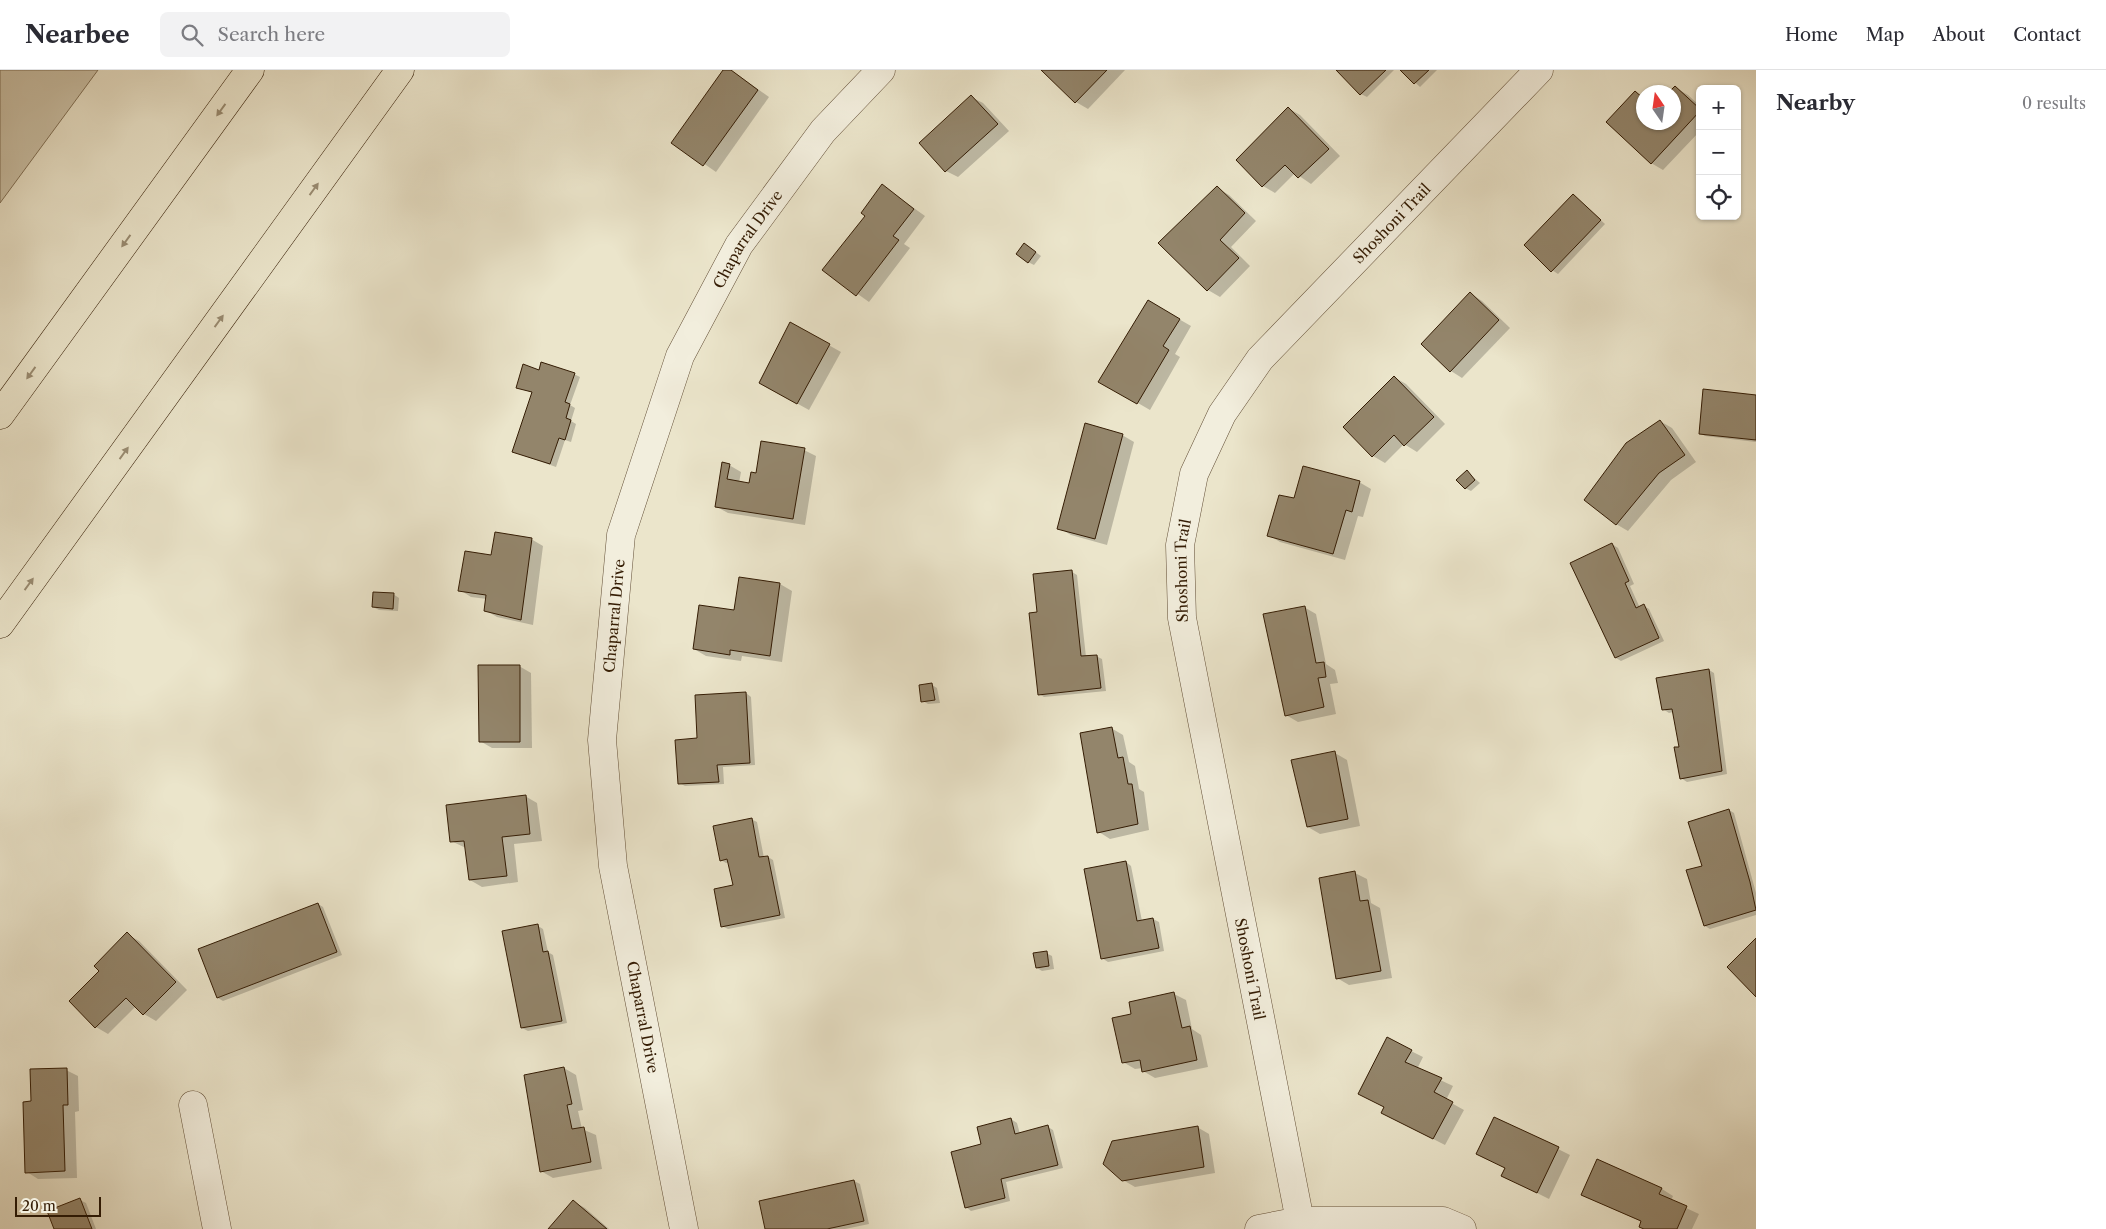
<!DOCTYPE html>
<meta charset="utf-8">
<style>
:root{--surface:#fff;--page:#f2f2f3;--text:#2b2b33;--muted:#7c7c81;--line:#e1e1e2}
body{margin:0;font-family:"Libre Caslon Text",serif;background:var(--page);color:var(--text)}
.controls{position:absolute;right:15px;top:15px;display:grid;overflow:hidden;border-radius:8px;box-shadow:0 1px 4px #0004}
.controls button{width:45px;height:45px;display:grid;place-items:center;padding:0;border:0;border-bottom:1px solid var(--line);background:var(--surface);color:var(--text);font:25px sans-serif}
.compass{position:absolute;left:1636px;top:15px;width:45px;height:45px;border-radius:50%;background:var(--surface);box-shadow:0 1px 4px #0004;rotate:347deg}
.scale{position:absolute;left:15px;bottom:12px;width:86px;box-sizing:border-box;padding-left:5px;border:2px solid #341c04;border-top:0;font-size:14px;line-height:18px;white-space:nowrap;color:#341c04;-webkit-text-stroke:4px #f2eedd;paint-order:stroke}
.list{margin:0;padding:0;list-style:none}
h2{display:flex;justify-content:space-between;align-items:center;height:65px;margin:0;padding:0 20px;font-size:21px}
h2 small{font-size:16px;font-weight:400;color:var(--muted)}
.icon{flex:none;width:28px;height:28px;fill:none;stroke:currentColor;stroke-width:2;stroke-linecap:round;stroke-linejoin:round}
.map{position:relative;flex:none;width:1756px;height:1159px;overflow:hidden}
header{display:flex;align-items:center;gap:30px;box-sizing:border-box;height:70px;padding:0 25px;background:var(--surface);border-bottom:1px solid var(--line)}
header strong{font-size:24px}
nav{display:flex;gap:28px;margin-inline-start:auto;font-size:18px}
.search{width:350px;height:45px;background:var(--page);display:flex;align-items:center;gap:12px;box-sizing:border-box;padding:0 18px;border-radius:8px;color:var(--muted);font-size:19px}
main{display:flex}
aside{flex:1;background:var(--surface)}
.map>svg:first-child{display:block}
.green{fill:#ccc3a9;stroke:#807056}
.shadow{fill:#0003}
.building{fill:#93856b;stroke:#341c04}
.lines{fill:none;stroke-linecap:round;stroke-linejoin:round}
.minor-casing{stroke:#624e36;stroke-width:29}
.highway-casing{stroke:#341c04;stroke-width:29}
.minor{stroke:#f2eedd;stroke-width:28}
.highway{stroke:#ebe5cb;stroke-width:28}
.oneway{fill:#998b71}
.labels{text-anchor:middle;dominant-baseline:central;stroke-width:4;stroke-linejoin:round;paint-order:stroke}
.street-label{font-size:15px;fill:#341c04;stroke:#f2eedd}
</style>
<header>
<strong>Nearbee</strong>
<div class="search"><svg class="icon" aria-label="search" viewBox="0 0 24 24"><circle cx="10" cy="10" r="6"/><path d="M15 15l6 6"/></svg>Search here</div>
<nav><a>Home</a><a>Map</a><a>About</a><a>Contact</a></nav>
</header>
<main>
<div class="map">
<svg width="1756" height="1159" viewBox="0 0 1756 1159">
<rect width="100%" height="100%" fill="#ebe5cb"/>
<filter id="stains"><feTurbulence type="fractalNoise" baseFrequency=".004" numOctaves="4"/><feColorMatrix values="0 0 0 0 .2 0 0 0 0 .09 0 0 0 0 .02 0 0 0 .5 -.17"/></filter>
<radialGradient id="worn" r=".72"><stop offset=".6" stop-color="#630" stop-opacity="0"/><stop offset="1" stop-color="#630" stop-opacity=".3"/></radialGradient>
<!-- green -->
<polygon class="green" points="0,0 98,0 0,133"/>
<!-- shadow -->
<g class="shadow">
<polygon points="725,0 730,0 738,5 769,27 716,102 673,72"/>
<polygon points="1042,0 1125,0 1088,39 1076,32"/>
<polygon points="1338,0 1394,0 1367,27 1361,24"/>
<polygon points="1402,0 1437,0 1420,17"/>
<polygon points="1676,18 1688,25 1700,36 1700,61 1663,100 1651,93 1635,22 1644,27 1644,52 1674,52 1674,22 1671,22"/>
<polygon points="971,27 983,33 1009,61 958,107 946,101"/>
<polygon points="1288,38 1300,45 1340,86 1311,114 1295,103 1275,123 1263,116"/>
<polygon points="883,116 925,146 904,174 910,178 869,232 824,200 867,145"/>
<polygon points="1217,118 1229,125 1256,151 1231,177 1250,196 1220,227 1208,220 1160,173"/>
<polygon points="1573,125 1605,154 1558,204 1552,200"/>
<polygon points="1030,178 1041,186 1034,195 1028,192"/>
<polygon points="1471,224 1482,231 1510,258 1462,308 1451,301"/>
<polygon points="1149,232 1191,256 1175,284 1180,287 1150,340 1100,311"/>
<polygon points="791,254 841,282 809,340 760,313"/>
<polygon points="540,301 574,304 580,307 570,335 575,338 571,351 576,354 571,372 565,370 556,397 514,382 533,323 517,317"/>
<polygon points="1394,307 1406,314 1445,354 1417,382 1404,374 1385,393 1373,386"/>
<polygon points="1756,326 1756,372 1705,366 1700,363"/>
<polygon points="1660,351 1672,358 1696,392 1671,410 1628,461 1616,454"/>
<polygon points="1122,365 1134,372 1107,475 1071,465 1059,458"/>
<polygon points="804,380 816,386 805,455 728,443 717,437 729,395 741,402 739,413 750,414 757,404"/>
<polygon points="1467,402 1480,413 1471,421 1465,418"/>
<polygon points="1359,412 1371,419 1363,447 1358,446 1345,490 1280,472 1269,465 1295,430"/>
<polygon points="531,469 543,476 533,555 497,547 485,540 487,529 471,527 460,520 492,487"/>
<polygon points="1612,474 1618,478 1634,514 1630,516 1640,538 1644,536 1649,539 1664,571 1621,591 1616,588"/>
<polygon points="1072,502 1077,505 1086,587 1096,586 1102,589 1106,621 1044,627 1039,624 1038,543"/>
<polygon points="740,508 780,514 792,521 782,592 742,586 741,591 706,586 694,579 735,541"/>
<polygon points="393,524 399,528 398,541 379,540 373,537"/>
<polygon points="1304,537 1316,544 1326,594 1335,600 1338,613 1330,614 1336,644 1298,652 1286,645"/>
<polygon points="519,596 531,603 532,678 492,678 480,671"/>
<polygon points="1709,600 1714,603 1727,704 1687,712 1681,708 1680,678 1673,642 1669,643 1663,639"/>
<polygon points="932,615 937,618 940,633 928,634 923,631"/>
<polygon points="746,623 751,627 755,695 723,697 724,714 685,716 679,713 698,669"/>
<polygon points="1111,658 1123,665 1129,692 1135,696 1139,719 1144,722 1149,760 1110,769 1099,762"/>
<polygon points="1335,683 1347,690 1360,756 1320,764 1308,757"/>
<polygon points="525,726 537,733 542,771 514,774 518,812 482,817 470,810 466,778 451,771"/>
<polygon points="1729,740 1734,743 1756,823 1756,845 1710,859 1705,856 1703,796"/>
<polygon points="751,749 757,752 764,788 768,787 773,790 785,848 728,859 722,856 734,816 729,792 726,793 721,790"/>
<polygon points="1126,792 1131,796 1142,851 1153,849 1159,852 1164,881 1108,892 1102,888"/>
<polygon points="1355,803 1367,809 1371,833 1380,838 1392,908 1349,915 1337,908"/>
<polygon points="318,834 323,837 342,885 223,931 218,928"/>
<polygon points="538,856 543,859 548,882 553,885 567,953 528,961 522,958"/>
<polygon points="127,864 139,871 187,920 156,951 144,944 136,936 108,964 96,957 101,901"/>
<polygon points="1046,883 1052,886 1054,899 1042,901 1037,898"/>
<polygon points="1174,924 1186,930 1192,959 1201,965 1208,997 1155,1008 1143,1001 1143,998 1135,999 1123,992 1133,945"/>
<polygon points="1411,981 1423,987 1417,999 1453,1016 1446,1030 1464,1040 1445,1075 1394,1049 1385,1037 1372,1030"/>
<polygon points="564,998 576,1005 583,1040 578,1041 582,1059 596,1065 602,1099 553,1108 541,1101"/>
<polygon points="66,1000 78,1006 79,1041 75,1042 77,1108 38,1109 27,1102 32,1033"/>
<polygon points="1011,1049 1017,1053 1020,1064 1048,1057 1053,1060 1063,1098 1006,1112 1010,1131 971,1141 966,1137 982,1075"/>
<polygon points="1197,1057 1209,1064 1215,1103 1135,1117 1123,1110"/>
<polygon points="1558,1079 1570,1085 1549,1129 1515,1112"/>
<polygon points="854,1111 860,1114 869,1154 845,1159 767,1159"/>
<polygon points="1662,1119 1673,1126 1671,1131 1699,1144 1692,1159 1645,1159 1642,1152 1582,1125"/>
<polygon points="80,1130 86,1133 96,1159 56,1159"/>
<polygon points="574,1132 585,1138 609,1159 550,1159"/>
</g>
<!-- building -->
<g class="building">
<polygon points="723,0 731,0 758,20 703,96 671,73"/>
<polygon points="1041,0 1107,0 1075,33"/>
<polygon points="1336,0 1386,0 1360,25"/>
<polygon points="1400,0 1429,0 1414,14"/>
<polygon points="1675,16 1700,39 1700,41 1651,94 1606,52 1635,21 1644,29 1644,52 1674,52 1674,22 1669,22"/>
<polygon points="971,25 998,54 945,102 919,73"/>
<polygon points="1288,37 1329,79 1298,108 1285,95 1262,117 1236,90"/>
<polygon points="882,114 914,139 893,166 899,170 856,226 822,200 865,146 861,143"/>
<polygon points="1217,116 1245,143 1220,170 1239,188 1207,221 1158,173"/>
<polygon points="1573,124 1601,150 1551,202 1524,175"/>
<polygon points="1024,173 1036,182 1028,193 1016,184"/>
<polygon points="1470,222 1499,250 1450,302 1421,274"/>
<polygon points="1148,230 1180,249 1163,276 1169,280 1137,334 1098,312"/>
<polygon points="790,252 830,274 797,334 759,313"/>
<polygon points="541,292 575,303 565,332 570,334 566,348 571,350 565,370 559,368 550,394 512,382 532,322 516,318 523,294 539,300"/>
<polygon points="1394,306 1434,347 1404,376 1394,365 1372,387 1343,357"/>
<polygon points="1703,319 1756,325 1756,370 1699,364"/>
<polygon points="1660,350 1685,385 1659,403 1616,455 1584,430 1626,373"/>
<polygon points="1085,353 1123,364 1095,469 1057,459"/>
<polygon points="761,371 805,378 793,449 715,437 722,392 730,394 727,409 749,413 751,402 756,403"/>
<polygon points="1303,396 1360,411 1352,442 1346,440 1333,484 1267,466 1279,425 1294,428"/>
<polygon points="1467,400 1475,410 1465,419 1456,410"/>
<polygon points="495,462 532,468 521,550 484,541 486,525 458,521 465,481 491,485"/>
<polygon points="1612,473 1629,511 1625,513 1636,538 1644,534 1659,568 1615,588 1570,493"/>
<polygon points="1072,500 1081,586 1097,585 1101,618 1038,625 1029,543 1037,542 1033,504"/>
<polygon points="739,507 780,513 770,586 730,580 730,585 693,579 699,535 734,540"/>
<polygon points="373,522 394,523 393,539 372,537"/>
<polygon points="1305,536 1316,593 1324,592 1326,607 1318,608 1324,637 1285,646 1263,544"/>
<polygon points="478,595 520,595 520,672 479,672"/>
<polygon points="1709,599 1722,701 1680,709 1674,677 1679,677 1672,639 1662,640 1656,608"/>
<polygon points="932,613 935,630 921,632 919,615"/>
<polygon points="746,622 750,693 717,695 719,712 678,714 675,670 697,668 695,625"/>
<polygon points="1112,657 1118,688 1123,687 1128,714 1132,714 1138,754 1097,763 1080,663"/>
<polygon points="1335,681 1348,749 1307,757 1291,690"/>
<polygon points="526,725 530,764 502,767 507,806 469,810 464,771 450,772 446,735"/>
<polygon points="1729,739 1750,812 1756,840 1704,856 1686,800 1702,796 1688,752"/>
<polygon points="752,748 759,787 768,786 780,845 721,857 714,819 733,815 727,789 720,791 713,756"/>
<polygon points="1126,791 1137,851 1153,848 1159,878 1101,889 1084,799"/>
<polygon points="1355,801 1360,831 1368,830 1381,901 1336,909 1319,808"/>
<polygon points="318,833 337,882 217,928 198,879"/>
<polygon points="538,854 543,882 548,881 562,951 521,958 502,861"/>
<polygon points="127,862 176,912 143,945 126,928 95,958 69,931 99,901 94,896"/>
<polygon points="1756,868 1756,927 1727,897"/>
<polygon points="1047,881 1049,896 1036,898 1033,883"/>
<polygon points="1174,922 1182,958 1190,956 1197,990 1142,1002 1140,990 1122,993 1112,948 1131,944 1129,932"/>
<polygon points="1387,967 1412,980 1405,992 1442,1008 1434,1022 1453,1032 1433,1069 1381,1043 1384,1037 1358,1024"/>
<polygon points="564,997 572,1034 567,1035 572,1059 584,1057 591,1092 540,1102 524,1005"/>
<polygon points="67,998 68,1035 63,1035 65,1101 25,1103 23,1032 31,1031 30,999"/>
<polygon points="1494,1047 1559,1077 1537,1123 1501,1106 1505,1098 1476,1084"/>
<polygon points="1011,1048 1015,1064 1048,1055 1058,1095 1001,1109 1005,1128 965,1138 951,1082 981,1074 977,1057"/>
<polygon points="1198,1056 1204,1097 1122,1111 1103,1094 1112,1071"/>
<polygon points="1597,1089 1662,1118 1659,1124 1687,1136 1677,1159 1644,1159 1639,1157 1641,1151 1581,1125"/>
<polygon points="854,1110 864,1151 827,1159 765,1159 759,1131"/>
<polygon points="80,1128 92,1159 54,1159 47,1141"/>
<polygon points="573,1130 607,1159 548,1159"/>
</g>
<g class="lines">
<!-- minor casing -->
<g class="minor-casing">
<g id="minor">
<polyline points="193,1035 217,1159"/>
<path id="s1" d="M1300 1151 1182 548 1180 475 1194 404 1222 344 1260 289 1539 0"/>
<path id="s2" d="M684 1159 613 796 602 670 621 465 680 286 739 175 823 61 881 0"/>
<polyline points="1259,1159 1300,1151 1443,1151 1462,1159"/>
</g>
</g>
<!-- highway casing -->
<g class="highway-casing">
<g id="highway">
<polyline points="0,345 250,0"/>
<polyline points="0,554 400,0"/>
</g>
</g>
<!-- minor -->
<use href="#minor" class="minor"/>
<!-- highway -->
<use href="#highway" class="highway"/>
</g>
<!-- one-way arrows -->
<defs><path id="oneway-solid" d="M-6-.8H1V-3.2L6.5 0L1 3.2V.8H-6Z" transform="scale(1.25)"/></defs>
<g class="oneway">
<use href="#oneway-solid" transform="translate(221 40) rotate(126)"/>
<use href="#oneway-solid" transform="translate(314 119) rotate(-54)"/>
<use href="#oneway-solid" transform="translate(126 171) rotate(126)"/>
<use href="#oneway-solid" transform="translate(219 251) rotate(-54)"/>
<use href="#oneway-solid" transform="translate(31 303) rotate(126)"/>
<use href="#oneway-solid" transform="translate(124 383) rotate(-54)"/>
<use href="#oneway-solid" transform="translate(29 514) rotate(-54)"/>
</g>
<g class="labels">
<!-- street labels -->
<g class="street-label">
<text stroke="none"><textPath href="#s1" startOffset="1082">Shoshoni Trail</textPath></text>
<text stroke="none"><textPath href="#s2" startOffset="1026">Chaparral Drive</textPath></text>
<text stroke="none"><textPath href="#s1" startOffset="662">Shoshoni Trail</textPath></text>
<text stroke="none"><textPath href="#s2" startOffset="621">Chaparral Drive</textPath></text>
<text transform="translate(1250 899) rotate(79)">Shoshoni Trail</text>
<text transform="translate(643 947) rotate(79)">Chaparral Drive</text>
</g>
</g>
<rect width="100%" height="100%" filter="url(#stains)"/>
<rect width="100%" height="100%" fill="url(#worn)"/>
</svg>
<div class="controls">
<button>+</button>
<button>−</button>
<button><svg class="icon" aria-label="locate" viewBox="0 0 24 24"><circle cx="12" cy="12" r="6"/><path d="M12 2v4M12 18v4M2 12h4M18 12h4"/></svg></button>
</div>
<svg class="compass" viewBox="-18 -18 36 36"><path d="M0-13l5 13h-10z" fill="#e53935"/><path d="M0 13l5-13h-10z" fill="#7c7c81"/></svg>
<div class="scale">20 m</div>
</div>
<aside>
<h2>Nearby<small>0 results</small></h2>
<ul class="list">
</ul>
</aside>
</main>
